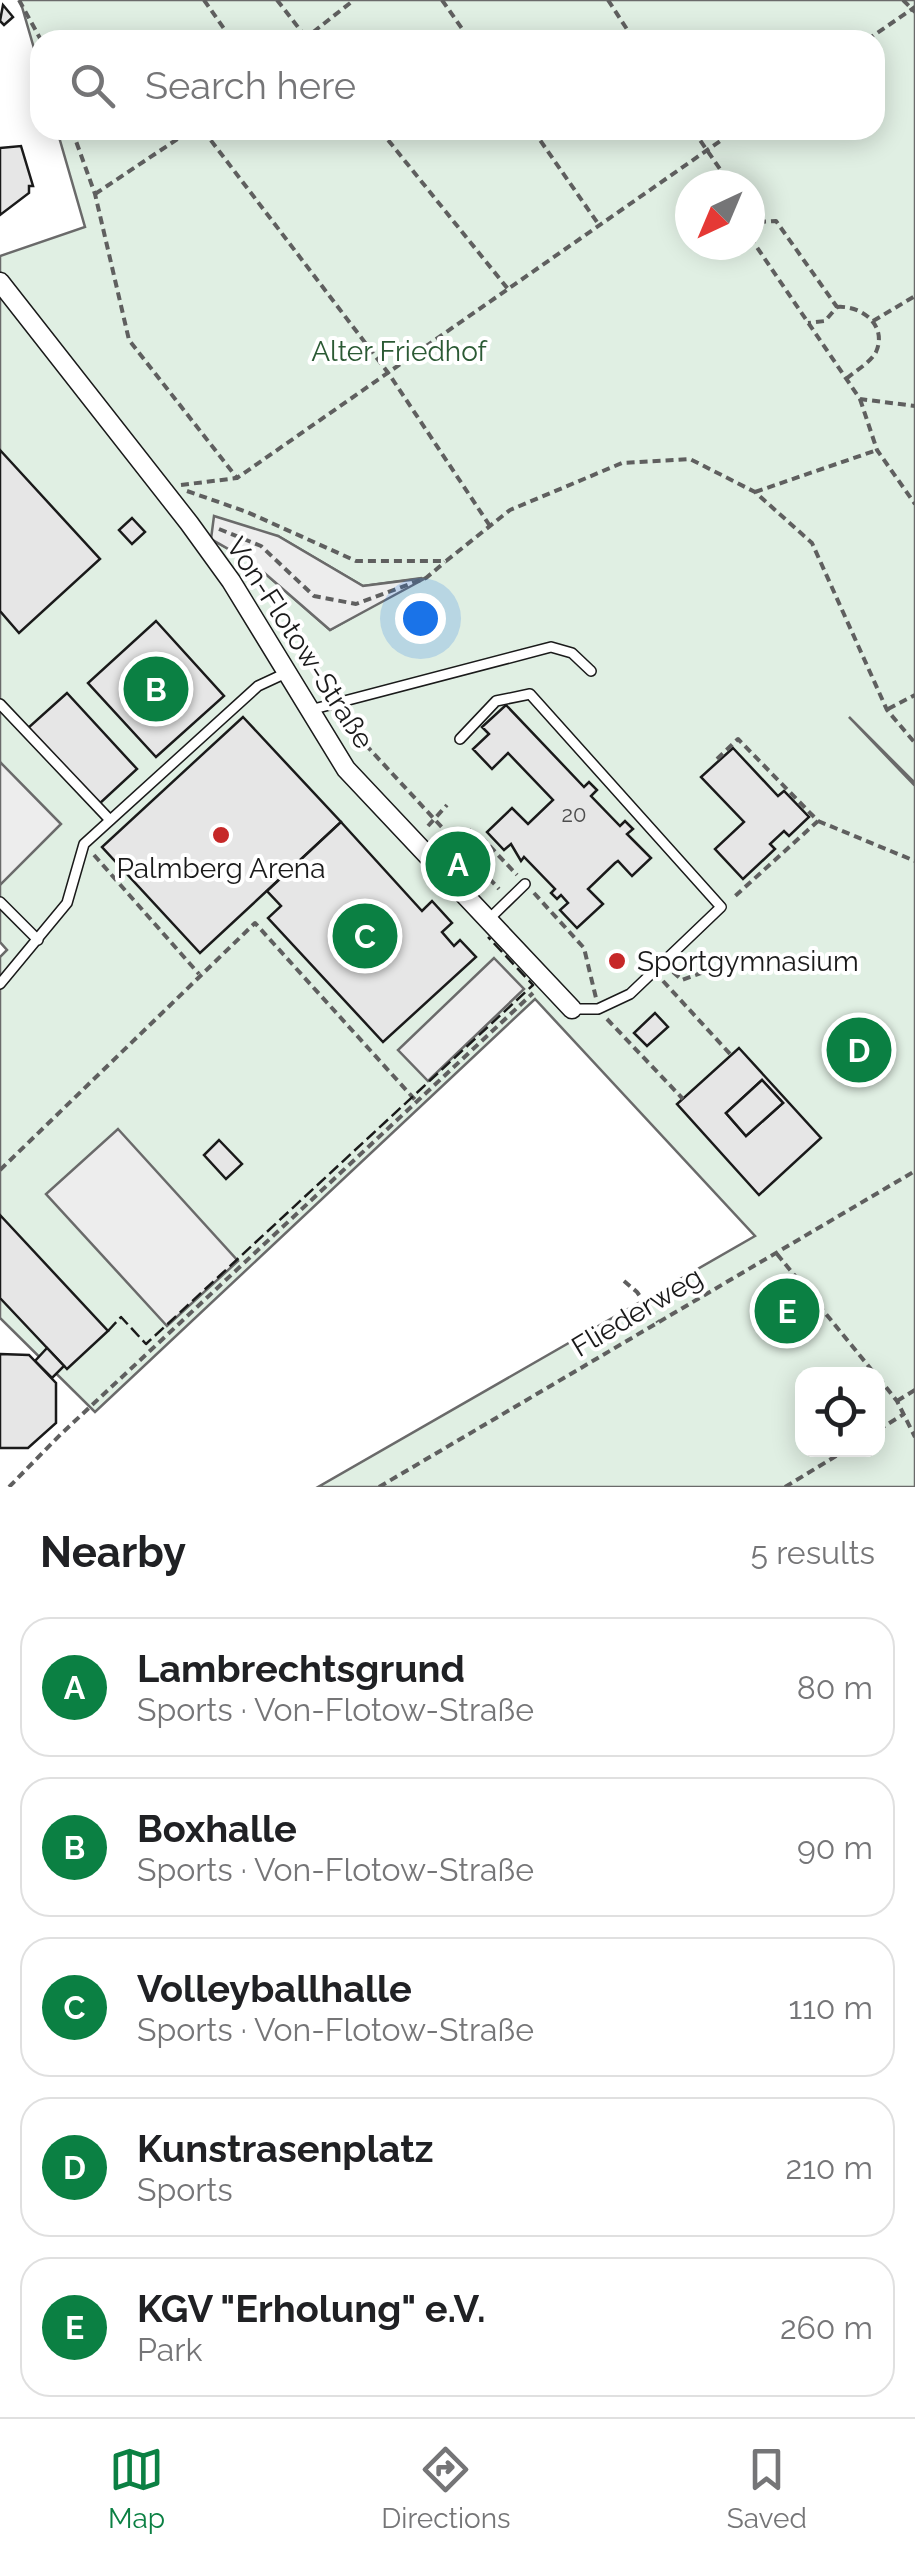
<!DOCTYPE html>
<meta charset="utf-8">
<style>
:root{--surface:#fff;--page:#f2f2f2;--text:#202124;--muted:#757577;--line:#e0e0e0;--accent:#0b8043}
body{margin:0;font-family:Raleway,sans-serif;background:var(--page);color:var(--text)}
.controls{position:absolute;right:30px;bottom:30px;display:grid;overflow:hidden;border-radius:20px;box-shadow:0 5px 25px #0003}
.controls button{width:90px;height:90px;display:grid;place-items:center;padding:0;border:0;border-bottom:2px solid var(--line);background:var(--surface);color:var(--text);font:50px sans-serif}
.compass{position:absolute;left:675px;top:170px;width:90px;height:90px;border-radius:50%;background:var(--surface);box-shadow:0 5px 25px #0003;rotate:224deg}
.you{position:absolute;left:420px;top:618px;width:35px;height:35px;margin:-25px;border:8px solid #fff;border-radius:50%;background:#1a73e8;box-shadow:0 0 0 15px #1a73e833}
.badge{display:grid;place-items:center;width:65px;height:65px;border-radius:50%;background:var(--accent);color:#fff;font-size:32px;font-weight:700}
.pin{position:absolute;translate:-50% -50%;border:5px solid #fff;box-shadow:0 2px 10px #0006}
.list{margin:0;padding:0;list-style:none}
h2{display:flex;justify-content:space-between;align-items:center;height:130px;margin:0;padding:0 40px;font-size:42px}
h2 small{font-size:32px;font-weight:400;color:var(--muted)}
.list li{display:grid;grid-template-columns:65px 1fr auto;gap:30px;align-items:center;box-sizing:border-box;height:140px;margin:0 20px 20px;padding:0 20px;border:2px solid var(--line);border-radius:30px}
.list b{display:block;font-size:38px;white-space:nowrap}
.list p{margin:0;font-size:32px;white-space:nowrap;color:var(--muted)}
.list em{font-size:32px;font-style:normal;color:var(--muted)}
.icon{flex:none;width:55px;height:55px;fill:none;stroke:currentColor;stroke-width:2;stroke-linecap:round;stroke-linejoin:round}
.map{position:relative;flex:none;width:915px;height:1487px;overflow:hidden}
.search{position:absolute;background:var(--surface);box-shadow:0 5px 25px #0003;left:30px;right:30px;top:30px;height:110px;display:flex;align-items:center;gap:25px;box-sizing:border-box;padding:0 35px;border-radius:30px;color:var(--muted);font-size:38px}
.sheet{height:930px;background:var(--surface)}
nav{display:flex;justify-content:space-around;align-items:center;box-sizing:border-box;height:140px;border-top:2px solid var(--line);background:var(--surface);font-size:28px;color:var(--muted)}
nav a{display:grid;justify-items:center;gap:5px}
nav .on{color:var(--accent)}
.map>svg:first-child{display:block}
.green{fill:#e0efe3;stroke:#6a6a6a;stroke-width:2.5;fill-rule:evenodd}
.parking{fill:#ededed;stroke:#6a6a6a;stroke-width:2.5}
.building{fill:#e6e6e6;stroke:#1a1a1a;stroke-width:2.5;fill-rule:evenodd}
.lines{fill:none;stroke-linecap:round;stroke-linejoin:round}
.lane-casing{stroke:#1a1a1a;stroke-width:12}
.street-casing{stroke:#1a1a1a;stroke-width:21}
.path{stroke:#5f5f5f;stroke-width:4;stroke-dasharray:8 5;stroke-linecap:butt}
.lane{stroke:#fff;stroke-width:9}
.street{stroke:#fff;stroke-width:18}
.fence{stroke:#1a1a1a;stroke-width:2.5;stroke-dasharray:12 5;stroke-linecap:butt}
.poi-dot{fill:#c62828;stroke:#fff;stroke-width:4}
.labels{text-anchor:middle;dominant-baseline:central;stroke-width:8;stroke-linejoin:round;paint-order:stroke}
.number-label{font-size:22px;fill:#4d4d4d}
.park-label{font-size:28px;fill:#2b5a34;stroke:#fff}
.street-label{font-size:28px;fill:#1a1a1a;stroke:#fff}
.poi-label{font-size:28px;fill:#1a1a1a;stroke:#fff}
</style>
<div class="map">
<svg width="915" height="1487" viewBox="0 0 915 1487">
<rect width="100%" height="100%" fill="#fff"/>
<!-- green -->
<path class="green" d="M20 0H915V783L849 717 915 786V1487H318L755 1236 535 999 95 1412 0 1318V957L7 950 0 942V256L85 227 57 130H875V40H40V69ZM690 185H750V245H690ZM278 536 363 586 422 578 330 630 253 563 211 539ZM802 1374H878V1450H802Z"/>
<!-- parking -->
<g class="parking">
<polygon points="214,516 278,536 363,586 426,578 330,630 253,563 211,539"/>
<polygon points="0,762 61,824 0,885"/>
<polygon points="494,958 524,989 428,1081 398,1050"/>
<polygon points="118,1129 238,1261 167,1326 46,1194"/>
</g>
<!-- building -->
<g class="building">
<polygon points="3,5 13,17 4,25 0,21"/>
<polygon points="21,146 33,186 29,186 29,193 0,215 0,148"/>
<polygon points="0,450 100,559 19,633 0,611"/>
<polygon points="132,518 145,532 132,544 119,530"/>
<polygon points="156,621 224,696 156,757 88,683"/>
<polygon points="67,693 137,769 98,805 28,728"/>
<polygon points="506,705 584,787 589,782 597,790 591,796 620,826 625,821 633,829 627,834 651,858 632,876 618,861 615,863 588,889 603,904 577,928 560,910 568,903 561,895 557,899 551,893 555,889 524,857 521,861 511,844 504,850 487,832 512,808 528,824 553,800 508,753 492,769 473,749 489,734 482,727"/>
<polygon points="243,717 341,822 200,953 102,847"/>
<polygon points="733,748 778,796 784,791 809,817 789,836 784,831 770,844 775,849 743,879 715,849 744,822 701,777"/>
<polygon points="341,822 422,911 432,901 452,923 442,932 454,946 460,940 476,957 383,1042 268,918 281,906 267,891"/>
<polygon points="655,1013 668,1027 647,1046 634,1033"/>
<path d="M739 1048 821 1138 759 1195 677 1104ZM762 1080 783 1103 746 1136 726 1113Z"/>
<polygon points="762,1080 783,1103 746,1136 726,1113"/>
<polygon points="219,1140 242,1164 226,1179 204,1155"/>
<polygon points="0,1215 108,1331 67,1369 0,1298"/>
<polygon points="47,1348 64,1366 52,1378 35,1361"/>
<polygon points="0,1354 29,1355 56,1383 56,1423 28,1448 0,1448"/>
</g>
<g class="lines">
<!-- lane casing -->
<g class="lane-casing">
<g id="lane">
<polyline points="0,704 110,820"/>
<polyline points="310,710 551,647 572,653 591,671"/>
<polyline points="460,739 496,701 530,694 721,907 630,994 598,1009 572,1009"/>
<polyline points="0,902 38,940"/>
<polyline points="488,920 525,884"/>
<polyline points="0,984 67,903 84,844 258,686 286,673"/>
</g>
</g>
<!-- street casing -->
<g class="street-casing">
<polyline id="street" points="0,282 189,523 231,581 346,769 572,1009"/>
</g>
<!-- path -->
<g class="path">
<polyline points="19,0 41,40"/>
<polyline points="204,0 232,40"/>
<polyline points="277,0 308,40"/>
<polyline points="442,0 470,40"/>
<polyline points="608,0 634,40"/>
<polyline points="903,0 915,12"/>
<polyline points="303,40 354,0"/>
<polyline points="867,40 915,7"/>
<polyline points="72,130 95,194 129,340 237,478"/>
<polyline points="203,130 389,374 490,526"/>
<polyline points="380,130 508,289"/>
<polyline points="533,130 599,225"/>
<polyline points="693,130 731,185"/>
<polyline points="95,194 191,130"/>
<polyline points="750,211 758,222 750,234"/>
<polyline points="758,222 776,221 837,307 825,321 808,323"/>
<polyline points="750,237 860,399 915,406"/>
<path d="M837 307C861 305 888 325 876 352 870 363 855 371 846 379"/>
<polyline points="873,321 915,296"/>
<polyline points="860,399 877,450 915,504"/>
<polyline points="181,485 237,478 736,130"/>
<polyline points="187,491 247,512 356,561 446,561 510,510 622,463 690,459 755,492 812,543 887,710 915,743"/>
<polyline points="755,492 877,450"/>
<polyline points="219,529 261,546 314,596 356,604 426,578 445,562"/>
<polyline points="888,709 915,695"/>
<polyline points="339,716 499,889"/>
<polyline points="717,759 738,739 818,821 733,898"/>
<polyline points="818,821 915,861"/>
<polyline points="428,826 447,805"/>
<polyline points="469,830 484,840 517,875"/>
<polyline points="94,855 199,974"/>
<polyline points="534,893 584,948 596,998"/>
<polyline points="673,972 682,980 701,973 715,959"/>
<polyline points="663,981 731,1055"/>
<polyline points="607,1019 683,1099"/>
<polyline points="0,1170 255,923 417,1102"/>
<polyline points="777,1254 875,1374"/>
<polyline points="624,1281 637,1292 658,1322"/>
<polyline points="878,1377 897,1401 915,1437"/>
<polyline points="897,1401 915,1390"/>
<polyline points="878,1430 904,1414"/>
<polyline points="9,1487 61,1434 533,993"/>
<polyline points="379,1487 915,1171"/>
<polyline points="785,1487 846,1450"/>
</g>
<!-- lane -->
<use href="#lane" class="lane"/>
<!-- street -->
<use href="#street" class="street"/>
<!-- fence -->
<polyline class="fence" points="108,1331 121,1317 146,1344 533,985 488,937"/>
</g>
<!-- markers -->
<g class="poi-dot">
<circle cx="221" cy="835" r="10"/>
<circle cx="617" cy="961" r="10"/>
</g>
<g class="labels">
<!-- number labels -->
<g class="number-label">
<text x="574" y="814">20</text>
</g>
<!-- park labels -->
<g class="park-label">
<text x="399" y="351">Alter Friedhof</text>
</g>
<!-- street labels -->
<g class="street-label">
<text transform="translate(300 643) rotate(57)">Von-Flotow-Straße</text>
<text transform="translate(637 1312) rotate(-31)">Fliederweg</text>
</g>
<!-- poi labels -->
<g class="poi-label">
<text x="221" y="868">Palmberg Arena</text>
<text x="637" y="961" text-anchor="start">Sportgymnasium</text>
</g>
</g>
</svg>
<div class="controls">
<button><svg class="icon" aria-label="locate" viewBox="0 0 24 24"><circle cx="12" cy="12" r="6"/><path d="M12 2v4M12 18v4M2 12h4M18 12h4"/></svg></button>
</div>
<svg class="compass" viewBox="-18 -18 36 36"><path d="M0-13l5 13h-10z" fill="#e53935"/><path d="M0 13l5-13h-10z" fill="#757577"/></svg>
<div class="you"></div>
<div class="pin badge" style="left:458px;top:864px">A</div>
<div class="pin badge" style="left:156px;top:689px">B</div>
<div class="pin badge" style="left:365px;top:936px">C</div>
<div class="pin badge" style="left:859px;top:1050px">D</div>
<div class="pin badge" style="left:787px;top:1311px">E</div>
<div class="search"><svg class="icon" aria-label="search" viewBox="0 0 24 24"><circle cx="10" cy="10" r="6"/><path d="M15 15l6 6"/></svg>Search here</div>
</div>
<section class="sheet">
<h2>Nearby<small>5 results</small></h2>
<ul class="list">
<li><span class="badge">A</span><div><b>Lambrechtsgrund</b><p>Sports · Von-Flotow-Straße</p></div><em>80 m</em></li>
<li><span class="badge">B</span><div><b>Boxhalle</b><p>Sports · Von-Flotow-Straße</p></div><em>90 m</em></li>
<li><span class="badge">C</span><div><b>Volleyballhalle</b><p>Sports · Von-Flotow-Straße</p></div><em>110 m</em></li>
<li><span class="badge">D</span><div><b>Kunstrasenplatz</b><p>Sports</p></div><em>210 m</em></li>
<li><span class="badge">E</span><div><b>KGV &quot;Erholung&quot; e.V.</b><p>Park</p></div><em>260 m</em></li>
</ul>
</section>
<nav>
<a class="on"><svg class="icon" aria-label="map" viewBox="0 0 24 24"><path d="M3 6l6-2 6 2 6-2v14l-6 2-6-2-6 2zM9 4v14M15 6v14"/></svg>Map</a>
<a><svg class="icon" aria-label="directions" viewBox="0 0 24 24"><path d="M12 3l9 9-9 9-9-9zM9 14v-3h6M13 9l2 2-2 2"/></svg>Directions</a>
<a><svg class="icon" aria-label="saved" viewBox="0 0 24 24"><path d="M7 4h10v16l-5-4-5 4z"/></svg>Saved</a>
</nav>
